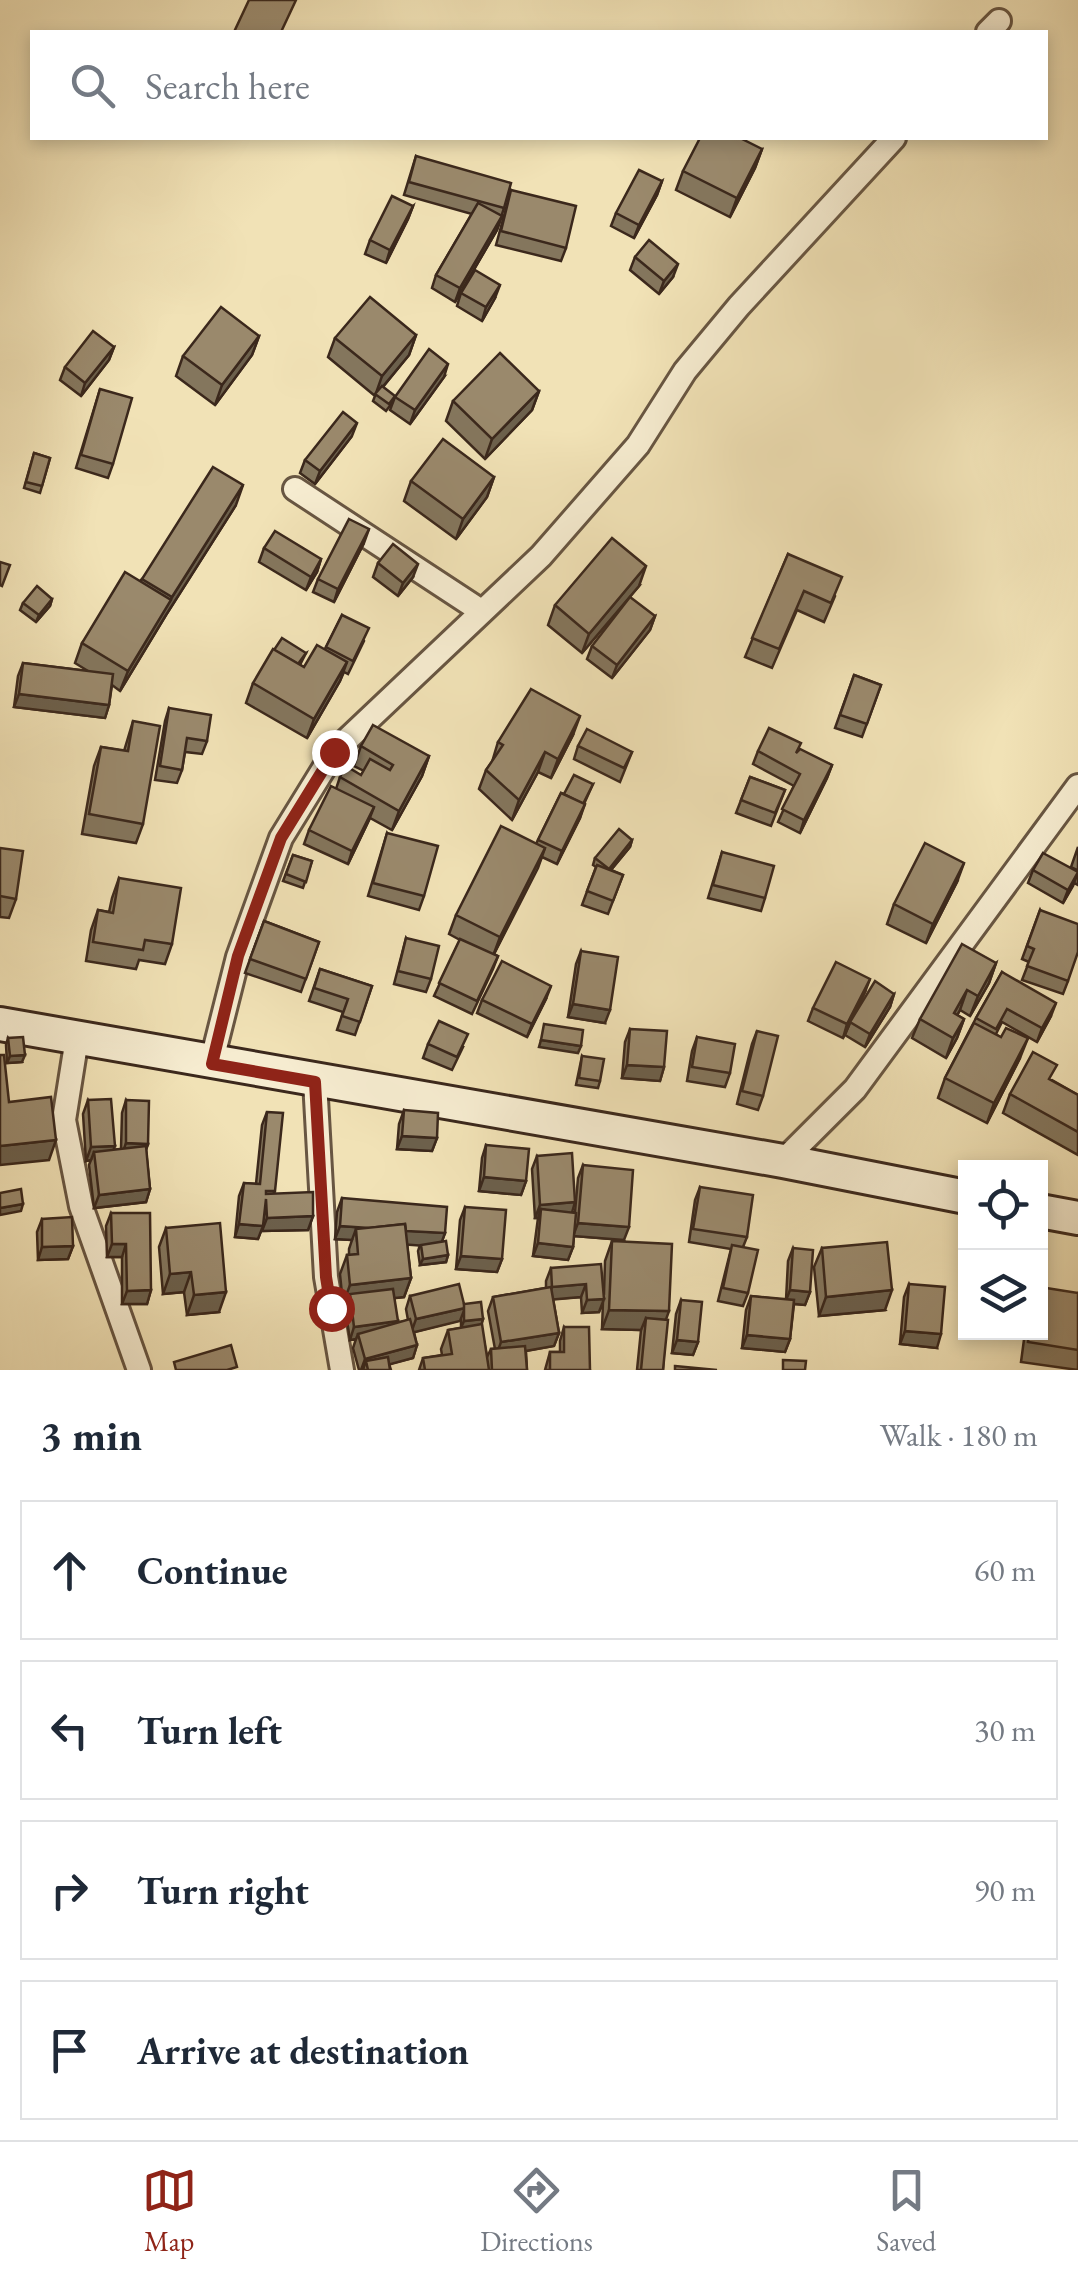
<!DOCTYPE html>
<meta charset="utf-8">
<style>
:root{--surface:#fff;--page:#f6f6f7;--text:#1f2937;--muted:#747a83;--line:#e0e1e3;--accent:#8f2418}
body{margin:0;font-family:"EB Garamond",serif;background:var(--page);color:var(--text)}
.controls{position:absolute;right:30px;bottom:30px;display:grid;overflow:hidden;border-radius:0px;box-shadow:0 5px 15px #0003}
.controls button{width:90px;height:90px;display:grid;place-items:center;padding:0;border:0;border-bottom:2px solid var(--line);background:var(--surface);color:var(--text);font:50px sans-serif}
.stop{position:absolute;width:30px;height:30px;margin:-22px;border:8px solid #8f2418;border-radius:50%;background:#fff}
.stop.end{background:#8f2418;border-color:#fff;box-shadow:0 2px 10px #0008}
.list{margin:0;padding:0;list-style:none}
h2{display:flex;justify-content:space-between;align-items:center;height:130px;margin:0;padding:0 40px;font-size:42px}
h2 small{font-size:32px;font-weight:400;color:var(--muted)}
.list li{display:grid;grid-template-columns:65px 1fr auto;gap:30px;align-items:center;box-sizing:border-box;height:140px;margin:0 20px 20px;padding:0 20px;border:2px solid var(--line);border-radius:0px}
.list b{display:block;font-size:38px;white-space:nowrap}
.list em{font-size:32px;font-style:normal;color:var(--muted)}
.icon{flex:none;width:55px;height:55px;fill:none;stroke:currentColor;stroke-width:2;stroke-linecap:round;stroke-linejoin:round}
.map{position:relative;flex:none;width:1078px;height:1370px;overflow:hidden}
.search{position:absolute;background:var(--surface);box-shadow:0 5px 15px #0003;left:30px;right:30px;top:30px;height:110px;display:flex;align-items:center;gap:25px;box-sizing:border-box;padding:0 35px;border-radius:0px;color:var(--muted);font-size:38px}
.sheet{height:770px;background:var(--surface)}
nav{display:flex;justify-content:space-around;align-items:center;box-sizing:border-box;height:140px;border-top:2px solid var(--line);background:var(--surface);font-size:28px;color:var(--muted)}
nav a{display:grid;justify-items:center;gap:5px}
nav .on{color:var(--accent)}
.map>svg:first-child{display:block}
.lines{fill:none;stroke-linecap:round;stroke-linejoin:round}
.street-casing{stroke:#685642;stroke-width:28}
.secondary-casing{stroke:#3b281c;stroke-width:38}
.street{stroke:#f6ecd0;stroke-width:22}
.secondary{stroke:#f6ecd0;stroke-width:32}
.wall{fill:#84765d;stroke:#3b281c;stroke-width:2.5}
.shaded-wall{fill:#6c604c;stroke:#3b281c;stroke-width:2.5}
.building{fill:#9a896c;stroke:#3b281c;stroke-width:2.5}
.route{stroke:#8f2418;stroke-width:12}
</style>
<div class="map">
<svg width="1078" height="1370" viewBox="0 0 1078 1370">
<rect width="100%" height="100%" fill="#f1e2b6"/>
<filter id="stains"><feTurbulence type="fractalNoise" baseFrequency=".002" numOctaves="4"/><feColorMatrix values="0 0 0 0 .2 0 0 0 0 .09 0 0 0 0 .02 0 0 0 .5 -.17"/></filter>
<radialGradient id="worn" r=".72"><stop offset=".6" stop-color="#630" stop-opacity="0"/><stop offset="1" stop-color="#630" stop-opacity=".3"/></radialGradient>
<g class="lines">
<!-- street casing -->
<g class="street-casing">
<g id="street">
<polyline points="988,32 999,21"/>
<polyline points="295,489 481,611"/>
<polyline points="77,1038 64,1120 81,1206 139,1370"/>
<polyline points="211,1064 238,957 281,838 334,752 541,556 638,445 685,371 739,306 894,138"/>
<polyline points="315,1081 326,1277 342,1370"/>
<polyline points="783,1161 855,1089 1078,786"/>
</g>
</g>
<!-- secondary casing -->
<g class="secondary-casing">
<g id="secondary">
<polyline points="0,1024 783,1161 966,1197"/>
<polyline points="1040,1211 1078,1218"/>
</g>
</g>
<!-- street -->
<use href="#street" class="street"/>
<!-- secondary -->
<use href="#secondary" class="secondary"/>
</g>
<!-- wall -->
<g class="wall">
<polygon points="762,149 755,168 730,217 676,190 683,171"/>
<polygon points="416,156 504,208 497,230 455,302 432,288 436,275 472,214 404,195"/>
<polygon points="662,181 657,195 634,238 611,226 616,213"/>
<polygon points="511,190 566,248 561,261 496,245"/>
<polygon points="413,206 408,219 386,263 365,254 370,240"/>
<polygon points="635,257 673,277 659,294 630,270"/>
<polygon points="461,293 495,298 482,321 457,306"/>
<polygon points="416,335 409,355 383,387 392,403 386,411 373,401 375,396 328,357 335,338"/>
<polygon points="259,336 252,355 215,405 176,376 183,356"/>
<polygon points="114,347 109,360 81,396 60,380 65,367"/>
<polygon points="444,377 410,424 390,410 395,397"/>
<polygon points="100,389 113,464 108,478 76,468"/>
<polygon points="539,391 532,410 485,459 446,421 453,401"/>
<polygon points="352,436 315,484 300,473 305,460"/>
<polygon points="34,453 50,458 40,493 24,488"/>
<polygon points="494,477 487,497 456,539 404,501 411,481"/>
<polygon points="236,505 166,615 120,691 112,685 109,705 105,718 14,707 18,676 23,663 88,671 75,663 82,643 142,579"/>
<polygon points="364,543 334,602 313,592 318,579"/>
<polygon points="264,548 321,559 317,572 306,590 259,562"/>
<polygon points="788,554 835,596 824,622 797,610 772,668 745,657"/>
<polygon points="378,563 413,577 398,596 373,577"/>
<polygon points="639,586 582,653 548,625 555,605"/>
<polygon points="52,599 50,606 36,622 20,610 23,603"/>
<polygon points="342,615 364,641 348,674 344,672 340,681 307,738 246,703 253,683 306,653 300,665 304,667 325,649"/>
<polygon points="655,616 650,630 612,678 587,659 592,646"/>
<polygon points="854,675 881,685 862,737 835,728"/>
<polygon points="169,708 207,741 202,754 185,752 182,770 177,783 155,780 165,721"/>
<polygon points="133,721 143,824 136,843 82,834 94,766 101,747 124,751"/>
<polygon points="573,735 551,778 538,772 512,820 479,789 486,770 492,762 498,742"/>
<polygon points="361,746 429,756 422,776 392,830 370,818 348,864 304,844 309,830 336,789 340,777 361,775 364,771 354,766"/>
<polygon points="578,746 632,752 620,782 574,759"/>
<polygon points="758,751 798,751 832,765 827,778 800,833 778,822 794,786 753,764"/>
<polygon points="750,777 785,790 771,826 736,813"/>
<polygon points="593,784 584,804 580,818 557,864 542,857 494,954 498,956 493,969 472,1014 434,996 460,940 449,934 456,915 536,844 561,793 564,794"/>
<polygon points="387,833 424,896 419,910 368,896"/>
<polygon points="632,840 630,847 611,870 623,875 608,914 582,905 596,867 593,865 595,858"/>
<polygon points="1078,847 1078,885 1074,883 1063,903 1028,883 1033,870 1076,872 1077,870 1071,867"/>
<polygon points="0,848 16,899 9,918 0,917"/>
<polygon points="722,852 765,898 761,911 708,898"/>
<polygon points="293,855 312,861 303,888 283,881"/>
<polygon points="119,878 172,944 165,964 139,960 136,969 86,961 91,930 98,910 109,912 112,898"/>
<polygon points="957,882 926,943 887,924 894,904"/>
<polygon points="1040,910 1068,981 1063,994 1022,980 1029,962 1022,959"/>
<polygon points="264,921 319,942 301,992 245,973"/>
<polygon points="406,938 431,979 426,992 394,984"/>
<polygon points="581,951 605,1023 568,1017 576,964"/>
<polygon points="996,963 989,983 970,1016 960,1010 957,1015 964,1019 957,1038 946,1058 912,1038 920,1019"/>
<polygon points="320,969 372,986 355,1035 337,1030 343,1012 309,1001"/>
<polygon points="1002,972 1051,1016 1037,1042 1002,1022 996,1034 1020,1058 987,1123 938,1098 945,1078 976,1018"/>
<polygon points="865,992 852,1019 894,994 890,1007 865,1047 845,1035 849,1025 843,1038 808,1021 813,1008"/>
<polygon points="546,999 527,1037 477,1013 482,1000"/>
<polygon points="630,1029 664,1067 660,1081 622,1078 625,1042"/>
<polygon points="757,1031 763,1096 758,1110 737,1104 752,1044"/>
<polygon points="697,1037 730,1073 725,1087 687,1081 692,1051"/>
<polygon points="8,1038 22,1062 7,1063 6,1045"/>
<polygon points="428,1044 463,1047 452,1070 423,1058"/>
<polygon points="582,1056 600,1081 598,1088 576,1085"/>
<polygon points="1052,1080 1078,1095 1078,1155 1003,1113 1010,1094"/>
<polygon points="88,1100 113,1150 121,1149 122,1113 126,1100 148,1144 146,1150 150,1189 146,1202 94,1208 89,1165 91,1160 86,1161 83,1114"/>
<polygon points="404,1110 437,1138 432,1151 397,1149 399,1124"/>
<polygon points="267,1112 274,1193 313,1216 308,1230 262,1231 262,1228 258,1239 235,1237 239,1196 244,1183 256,1184 262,1125"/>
<polygon points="486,1145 526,1181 521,1195 479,1191 482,1158"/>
<polygon points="537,1156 572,1212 575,1212 578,1178 583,1165 624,1240 574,1236 573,1247 568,1260 533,1256 538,1218 535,1218 532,1169"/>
<polygon points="700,1187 747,1237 743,1247 748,1293 743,1306 718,1301 731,1249 689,1242 695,1200"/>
<polygon points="342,1198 445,1233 442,1241 448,1255 446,1262 420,1265 418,1251 420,1245 407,1244 411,1278 404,1297 394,1298 397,1323 408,1320 406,1309 410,1296 464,1304 483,1319 481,1325 487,1357 491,1349 495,1349 488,1311 493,1297 546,1288 546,1281 551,1268 604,1293 605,1261 612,1241 666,1320 663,1370 637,1370 641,1330 602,1329 603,1301 599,1312 582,1313 581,1297 553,1299 559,1333 554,1346 526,1351 527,1370 419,1370 423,1358 442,1355 441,1349 448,1330 461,1328 461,1320 414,1332 417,1345 413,1358 389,1364 391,1370 359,1370 353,1348 356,1339 350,1340 345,1308 346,1304 343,1304 340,1274 347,1255 349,1255 349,1249 352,1240 335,1239 337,1212"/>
<polygon points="465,1207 502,1259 497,1272 456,1269 460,1220"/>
<polygon points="111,1213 151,1290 147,1304 122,1304 122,1257 107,1257 106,1226"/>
<polygon points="42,1219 73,1246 68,1259 38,1260 37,1232"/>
<polygon points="166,1228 219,1312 187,1315 184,1292 163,1294 159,1247"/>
<polygon points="793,1248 810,1292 805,1305 794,1304 790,1339 785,1352 742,1348 746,1310 751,1296 786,1300 788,1261"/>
<polygon points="822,1248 885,1310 819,1316 814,1267"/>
<polygon points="909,1284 937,1348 900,1344 904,1297"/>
<polygon points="1078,1293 1078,1370 1021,1362 1025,1332 1040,1332"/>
<polygon points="681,1300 698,1342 693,1355 672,1353 676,1314"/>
<polygon points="564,1327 590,1370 545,1370 550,1352 560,1352 560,1341"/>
</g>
<!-- shaded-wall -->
<g class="shaded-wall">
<polygon points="762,149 755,168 730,217 737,198"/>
<polygon points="662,181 657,195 634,238 639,225"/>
<polygon points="413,206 408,219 386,263 390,250"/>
<polygon points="502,216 497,230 455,302 460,288"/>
<polygon points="678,264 673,277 659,294 664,281"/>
<polygon points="500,285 495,298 482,321 486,307"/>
<polygon points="416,335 409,355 375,396 382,376"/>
<polygon points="259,336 252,355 215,405 222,385"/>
<polygon points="114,347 109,360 81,396 85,383"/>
<polygon points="448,364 444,377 410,424 415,410"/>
<polygon points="539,391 532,410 485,459 492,439"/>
<polygon points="357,423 352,436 315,484 320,471"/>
<polygon points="494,477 487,497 456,539 463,519"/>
<polygon points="243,485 236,505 166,615 120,691 128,671 172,597"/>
<polygon points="369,529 364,543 334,602 338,589"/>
<polygon points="321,559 317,572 306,590 311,577"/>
<polygon points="418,564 413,577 398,596 403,583"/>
<polygon points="646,566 639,586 582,653 589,634"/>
<polygon points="52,599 50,606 36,622 39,615"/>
<polygon points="655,616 650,630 612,678 617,665"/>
<polygon points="347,662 340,681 307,738 314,719"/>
<polygon points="19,694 109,705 105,718 14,707"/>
<polygon points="580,716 573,735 551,778 558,759"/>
<polygon points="545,752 538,772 512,820 519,800"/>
<polygon points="429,756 422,776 392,830 399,811"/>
<polygon points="832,765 827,778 800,833 804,820"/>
<polygon points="585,804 580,818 557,864 562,851"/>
<polygon points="374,807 369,820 348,864 352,851"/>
<polygon points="632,840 630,847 606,876 609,869"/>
<polygon points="545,848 538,868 493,956 500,937"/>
<polygon points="964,863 957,882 926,943 933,924"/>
<polygon points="1078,872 1073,886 1063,903 1068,890"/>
<polygon points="996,963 989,983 970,1016 978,996"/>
<polygon points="870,979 865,992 843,1038 847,1024"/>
<polygon points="551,986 546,999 527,1037 532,1024"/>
<polygon points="967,990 960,1010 947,1033 954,1013"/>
<polygon points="894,994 890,1007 865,1047 870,1034"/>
<polygon points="1056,1003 1051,1016 1037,1042 1042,1028"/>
<polygon points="573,1004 610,1010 605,1023 568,1017"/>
<polygon points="964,1019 957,1038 946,1058 953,1038"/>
<polygon points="1028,1038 1020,1058 987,1123 994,1103"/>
<polygon points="541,1040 581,1046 578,1053 539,1047"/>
<polygon points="25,1055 22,1062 7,1063 10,1056"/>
<polygon points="627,1065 664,1067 660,1081 622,1078"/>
<polygon points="402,1136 437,1138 432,1151 397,1149"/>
<polygon points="56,1140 49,1160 0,1165 0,1146"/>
<polygon points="126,1143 148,1144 143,1157 121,1157"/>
<polygon points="115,1146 110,1159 94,1152 91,1160 86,1161 91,1147"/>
<polygon points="484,1177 526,1181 521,1195 479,1191"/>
<polygon points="150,1189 146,1202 94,1208 99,1195"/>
<polygon points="575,1202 571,1216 541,1209 538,1218 535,1218 540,1205"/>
<polygon points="23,1204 21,1211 0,1215 0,1208"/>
<polygon points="313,1216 308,1230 262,1231 267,1218"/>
<polygon points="578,1223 629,1227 624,1240 573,1236"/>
<polygon points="239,1224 263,1226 258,1239 235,1237"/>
<polygon points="340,1226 445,1233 440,1247 357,1241 356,1229 352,1240 335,1239"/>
<polygon points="538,1243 573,1247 568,1260 533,1256"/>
<polygon points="112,1244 126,1244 122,1257 107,1257"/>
<polygon points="73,1246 68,1259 38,1260 42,1247"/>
<polygon points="448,1255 446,1262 420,1265 423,1259"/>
<polygon points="461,1256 502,1259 497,1272 456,1269"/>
<polygon points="191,1272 184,1292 163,1294 170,1274"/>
<polygon points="411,1278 404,1297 351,1303 350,1294 346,1304 343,1304 350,1285"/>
<polygon points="586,1284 581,1297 547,1300 552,1287"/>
<polygon points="151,1290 147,1304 122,1304 127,1291"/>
<polygon points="790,1290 810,1292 805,1305 785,1303"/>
<polygon points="892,1290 885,1310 819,1316 826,1297"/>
<polygon points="226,1292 219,1312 187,1315 194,1295"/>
<polygon points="604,1299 599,1312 582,1313 587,1300"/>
<polygon points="465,1308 460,1321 411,1333 416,1319"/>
<polygon points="609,1310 669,1311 662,1331 646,1318 641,1330 602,1329"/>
<polygon points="483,1319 481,1326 461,1328 464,1321"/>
<polygon points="398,1321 393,1334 358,1334 356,1339 350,1340 354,1327"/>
<polygon points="905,1331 941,1334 937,1348 900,1344"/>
<polygon points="559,1333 554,1346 496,1356 501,1342"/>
<polygon points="747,1335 790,1339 785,1352 742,1348"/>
<polygon points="677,1340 698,1342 693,1355 672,1353"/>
<polygon points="417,1345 413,1358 369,1370 366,1361 363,1370 361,1370 365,1359"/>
</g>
<!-- building -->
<g class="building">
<polygon points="249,0 296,0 281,32 234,32"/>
<polygon points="700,138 740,138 762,149 737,198 683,171"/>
<polygon points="416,156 511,183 504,208 409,182"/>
<polygon points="639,170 662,181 639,225 616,213"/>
<polygon points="511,190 576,206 566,248 501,231"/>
<polygon points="392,196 413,206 390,250 370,240"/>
<polygon points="478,203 502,216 460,288 436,275"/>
<polygon points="649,240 678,264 664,281 635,257"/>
<polygon points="475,270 500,285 486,307 461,293"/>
<polygon points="370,297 416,335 382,376 335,338"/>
<polygon points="221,307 259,336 222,385 183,356"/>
<polygon points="93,331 114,347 85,383 65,367"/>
<polygon points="429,349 448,364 415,410 395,397"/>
<polygon points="500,353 539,391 492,439 453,401"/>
<polygon points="382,386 395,396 389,404 375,394"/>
<polygon points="100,389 132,398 113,464 81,455"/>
<polygon points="343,412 357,423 320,471 305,460"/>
<polygon points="443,439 494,477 463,519 411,481"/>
<polygon points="34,453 50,458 42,486 26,482"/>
<polygon points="213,467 243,485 172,597 142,579"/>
<polygon points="349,519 369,529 338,589 318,579"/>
<polygon points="275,531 321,559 311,577 264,548"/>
<polygon points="612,538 646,566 589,634 555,605"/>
<polygon points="393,544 418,564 403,583 378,563"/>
<polygon points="788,554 842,577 831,603 804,591 779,649 752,638"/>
<polygon points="0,562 10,565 2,586 0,585"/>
<polygon points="125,572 171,600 128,671 82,643"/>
<polygon points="37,586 52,599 39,615 23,603"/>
<polygon points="630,597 655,616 617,665 592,646"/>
<polygon points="342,615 369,628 353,661 326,647"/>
<polygon points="282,638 306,653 298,664 274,650"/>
<polygon points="317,645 347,662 314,719 253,683 273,649 304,667"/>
<polygon points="23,663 113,674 109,705 19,694"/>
<polygon points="854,675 881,685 867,724 840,715"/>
<polygon points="531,689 580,716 558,759 545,752 519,800 486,770 503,745 498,742"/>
<polygon points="169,708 211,715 207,741 187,738 182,770 160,766"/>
<polygon points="133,721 160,726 143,824 89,814 101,747 128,751"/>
<polygon points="373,725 429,756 399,811 340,777 346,766 361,775 370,759 390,770 393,765 361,746"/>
<polygon points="769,728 801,743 796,753 800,749 832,765 804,820 782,809 800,774 758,751"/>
<polygon points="587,729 632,752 624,768 578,746"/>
<polygon points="574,775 593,784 583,804 564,794"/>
<polygon points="750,777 785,790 775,813 741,800"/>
<polygon points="331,786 374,807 352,851 309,830"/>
<polygon points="561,793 585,804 562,851 538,840"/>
<polygon points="501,826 545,848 500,937 456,915"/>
<polygon points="619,829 632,840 609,869 595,858"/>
<polygon points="387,833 438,846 424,896 373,883"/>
<polygon points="925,843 964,863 933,924 894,904"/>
<polygon points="0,848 23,851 16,899 0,896"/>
<polygon points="722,852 774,866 765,898 713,885"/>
<polygon points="1043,853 1078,872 1068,890 1033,870"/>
<polygon points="293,855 312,861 306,882 286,874"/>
<polygon points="597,865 623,875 613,901 587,891"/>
<polygon points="119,878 181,888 172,944 145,940 143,950 93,942 98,910 113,913"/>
<polygon points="1040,910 1078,924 1078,952 1068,981 1027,966 1034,949 1027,946"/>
<polygon points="264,921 319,942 306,979 250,959"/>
<polygon points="406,938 439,946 431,979 398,971"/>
<polygon points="460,939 498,956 477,1001 439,983"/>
<polygon points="962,944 996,963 978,996 967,990 954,1013 964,1019 953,1038 920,1019"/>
<polygon points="581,951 618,957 610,1010 573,1004"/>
<polygon points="502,961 551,986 532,1024 482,1000"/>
<polygon points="836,962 870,979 847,1024 813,1008"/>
<polygon points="320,969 372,986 360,1022 342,1016 348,999 314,988"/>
<polygon points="1002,972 1056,1003 1042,1028 1007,1009 996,1029 976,1018"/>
<polygon points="875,981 894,994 870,1034 850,1022"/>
<polygon points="439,1021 468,1034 457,1057 428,1044"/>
<polygon points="974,1023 1001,1037 1006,1028 1028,1038 994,1103 945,1078"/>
<polygon points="544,1024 583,1030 581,1046 541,1040"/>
<polygon points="630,1029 667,1031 664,1067 627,1065"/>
<polygon points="757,1031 778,1036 763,1096 742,1091"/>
<polygon points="23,1037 25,1055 10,1056 8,1038"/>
<polygon points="697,1037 735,1044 730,1073 692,1067"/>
<polygon points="1033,1052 1057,1065 1049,1079 1078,1095 1078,1132 1010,1094"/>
<polygon points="0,1055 4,1055 9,1102 51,1097 56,1140 0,1146"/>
<polygon points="582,1056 604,1059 600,1081 579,1078"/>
<polygon points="111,1099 115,1146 91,1147 88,1100"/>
<polygon points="126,1100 149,1101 148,1144 126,1143"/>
<polygon points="404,1110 438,1113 437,1138 402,1136"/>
<polygon points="267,1112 283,1113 275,1191 266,1191 266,1194 313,1192 313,1216 267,1218 266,1199 263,1226 239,1224 244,1183 260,1184"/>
<polygon points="486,1145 529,1149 526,1181 484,1177"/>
<polygon points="146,1146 150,1189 99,1195 94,1152"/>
<polygon points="572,1153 575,1202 540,1205 537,1156"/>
<polygon points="583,1165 633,1170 629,1227 578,1223"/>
<polygon points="700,1187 753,1195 747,1237 693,1229"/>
<polygon points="21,1189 23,1204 0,1208 0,1193"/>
<polygon points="342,1198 447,1207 445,1233 406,1231 405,1224 369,1228 340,1226"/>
<polygon points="465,1207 506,1210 502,1259 461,1256"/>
<polygon points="541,1209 576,1213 573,1247 538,1243"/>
<polygon points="111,1213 150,1213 151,1290 127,1291 126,1244 112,1244"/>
<polygon points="72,1217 73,1246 42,1247 42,1219"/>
<polygon points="220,1223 226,1292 194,1295 191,1272 170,1274 166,1228"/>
<polygon points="405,1224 411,1278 350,1285 347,1255 358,1254 356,1229"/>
<polygon points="446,1241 448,1255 423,1259 421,1245"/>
<polygon points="612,1241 672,1244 669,1311 609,1310"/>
<polygon points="887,1242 892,1290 826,1297 822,1248"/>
<polygon points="732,1245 758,1250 748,1293 723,1288"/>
<polygon points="793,1248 813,1250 810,1292 790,1290"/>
<polygon points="601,1264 604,1299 587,1300 586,1284 552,1287 551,1268"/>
<polygon points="459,1284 465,1308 416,1319 410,1296"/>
<polygon points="909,1284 945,1287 941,1334 905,1331"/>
<polygon points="551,1287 559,1333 501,1342 493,1297"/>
<polygon points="1040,1287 1078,1293 1078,1350 1028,1342 1029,1332 1040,1332"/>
<polygon points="393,1289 398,1321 354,1327 350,1294"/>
<polygon points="751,1296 794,1300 790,1339 747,1335"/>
<polygon points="681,1300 702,1302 698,1342 677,1340"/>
<polygon points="481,1302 483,1319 464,1321 464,1304"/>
<polygon points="646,1318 668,1320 663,1370 641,1370"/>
<polygon points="410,1319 417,1345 365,1359 358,1334"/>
<polygon points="482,1324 489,1370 425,1370 423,1358 452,1354 448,1330"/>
<polygon points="564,1327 589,1327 590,1370 550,1370 550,1352 564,1352"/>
<polygon points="231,1345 237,1367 227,1370 176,1370 174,1362"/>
<polygon points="525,1346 527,1370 492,1370 491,1349"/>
<polygon points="388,1357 390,1370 368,1370 366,1361"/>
<polygon points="783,1360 806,1361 805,1370 783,1370"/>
<polygon points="675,1366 717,1370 675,1370"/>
</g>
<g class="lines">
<!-- route -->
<polyline class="route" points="331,1308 326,1277 315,1082 212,1064 238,956 281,838 334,752"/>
</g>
<rect width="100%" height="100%" filter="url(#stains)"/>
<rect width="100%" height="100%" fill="url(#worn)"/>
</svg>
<div class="controls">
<button><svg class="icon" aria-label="locate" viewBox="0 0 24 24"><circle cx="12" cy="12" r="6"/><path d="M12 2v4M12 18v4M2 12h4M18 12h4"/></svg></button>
<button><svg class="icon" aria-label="layers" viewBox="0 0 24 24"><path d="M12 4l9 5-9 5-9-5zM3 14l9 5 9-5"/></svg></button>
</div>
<div class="stop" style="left:331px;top:1308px"></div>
<div class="stop end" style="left:334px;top:752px"></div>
<div class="search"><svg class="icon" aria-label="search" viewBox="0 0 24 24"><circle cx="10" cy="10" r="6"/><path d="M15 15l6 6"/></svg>Search here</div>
</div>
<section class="sheet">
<h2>3 min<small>Walk · 180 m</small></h2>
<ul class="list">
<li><svg class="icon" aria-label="ahead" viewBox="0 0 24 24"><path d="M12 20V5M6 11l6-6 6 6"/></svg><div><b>Continue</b></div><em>60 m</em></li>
<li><svg class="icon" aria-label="left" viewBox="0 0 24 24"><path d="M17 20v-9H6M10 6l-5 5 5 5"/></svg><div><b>Turn left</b></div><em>30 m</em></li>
<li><svg class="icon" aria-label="right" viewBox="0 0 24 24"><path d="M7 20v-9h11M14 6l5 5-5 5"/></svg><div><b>Turn right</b></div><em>90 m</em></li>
<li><svg class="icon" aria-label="arrive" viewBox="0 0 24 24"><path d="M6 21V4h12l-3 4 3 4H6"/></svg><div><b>Arrive at destination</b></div></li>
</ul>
</section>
<nav>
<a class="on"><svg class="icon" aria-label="map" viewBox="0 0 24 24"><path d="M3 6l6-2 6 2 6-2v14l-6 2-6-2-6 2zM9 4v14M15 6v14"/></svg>Map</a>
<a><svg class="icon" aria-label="directions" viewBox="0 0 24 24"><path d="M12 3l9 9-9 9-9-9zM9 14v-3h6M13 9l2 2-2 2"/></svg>Directions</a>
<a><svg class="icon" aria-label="saved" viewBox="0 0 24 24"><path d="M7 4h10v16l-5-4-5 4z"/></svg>Saved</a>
</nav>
